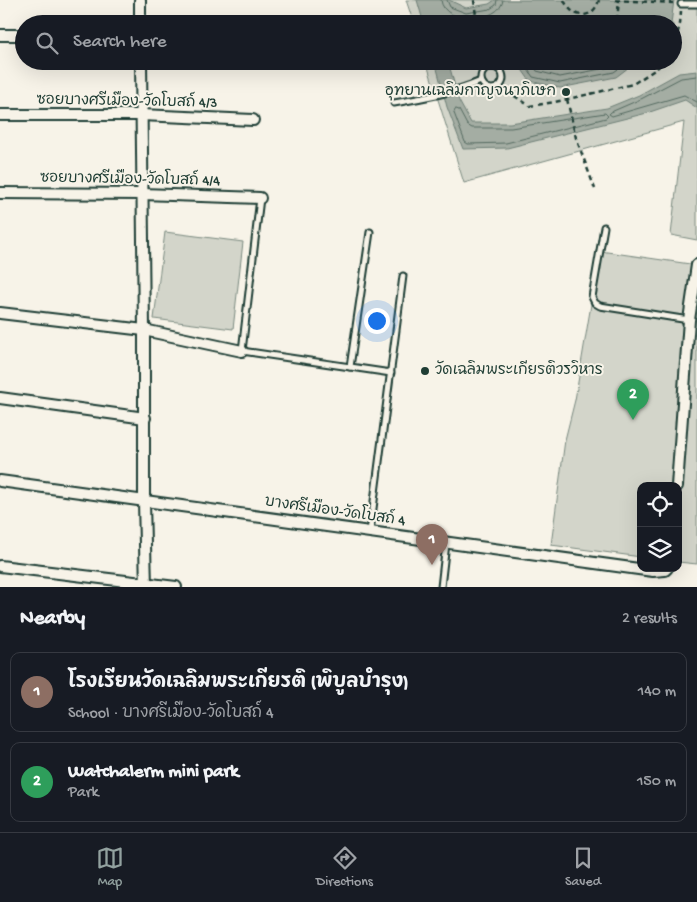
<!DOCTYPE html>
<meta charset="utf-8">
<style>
:root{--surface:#171b24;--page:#242831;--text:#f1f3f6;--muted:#9ea1a6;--line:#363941;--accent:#92a19f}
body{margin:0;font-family:"Gochi Hand","Playpen Sans Thai",sans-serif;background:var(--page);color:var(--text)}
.controls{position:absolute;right:15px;bottom:15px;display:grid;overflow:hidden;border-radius:10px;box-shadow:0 5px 20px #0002}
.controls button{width:45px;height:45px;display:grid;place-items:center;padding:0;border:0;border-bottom:1px solid var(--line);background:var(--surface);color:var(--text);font:25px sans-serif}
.you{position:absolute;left:376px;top:320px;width:18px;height:18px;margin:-12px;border:4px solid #fff;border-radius:50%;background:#1a73e8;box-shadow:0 0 0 8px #1a73e833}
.badge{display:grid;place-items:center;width:32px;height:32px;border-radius:50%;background:var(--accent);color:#fff;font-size:16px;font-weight:700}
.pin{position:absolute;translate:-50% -41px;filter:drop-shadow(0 1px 2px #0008)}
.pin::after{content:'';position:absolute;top:26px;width:18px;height:15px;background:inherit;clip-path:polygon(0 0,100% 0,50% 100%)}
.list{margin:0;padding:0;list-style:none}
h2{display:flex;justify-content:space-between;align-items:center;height:65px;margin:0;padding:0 20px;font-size:21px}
h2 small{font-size:16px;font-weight:400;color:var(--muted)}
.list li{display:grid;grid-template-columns:32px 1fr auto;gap:15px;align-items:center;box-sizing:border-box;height:80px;margin:0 10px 10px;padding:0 10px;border:1px solid var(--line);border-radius:10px}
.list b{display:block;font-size:19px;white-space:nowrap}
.list p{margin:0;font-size:16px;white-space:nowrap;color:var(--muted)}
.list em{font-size:16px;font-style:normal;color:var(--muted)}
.icon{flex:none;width:28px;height:28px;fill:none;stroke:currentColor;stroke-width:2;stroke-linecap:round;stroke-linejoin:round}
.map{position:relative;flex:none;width:697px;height:587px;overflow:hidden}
.search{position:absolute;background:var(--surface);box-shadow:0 5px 20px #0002;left:15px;right:15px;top:15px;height:55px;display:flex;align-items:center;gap:12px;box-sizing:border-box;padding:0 18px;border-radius:28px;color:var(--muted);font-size:19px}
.sheet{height:245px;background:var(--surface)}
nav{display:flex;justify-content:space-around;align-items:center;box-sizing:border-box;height:70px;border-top:1px solid var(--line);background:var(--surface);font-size:14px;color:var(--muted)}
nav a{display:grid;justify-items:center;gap:2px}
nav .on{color:var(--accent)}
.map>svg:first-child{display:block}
.green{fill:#d3d5ca;stroke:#79897f}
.water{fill:#a4ada3;stroke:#6f8077}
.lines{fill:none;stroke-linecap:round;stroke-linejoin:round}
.shore{stroke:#546a60;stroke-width:1}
.lane-casing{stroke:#1f3d34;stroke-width:9}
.street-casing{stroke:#1f3d34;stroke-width:14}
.path{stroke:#1f3d34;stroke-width:2.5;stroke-dasharray:5 4;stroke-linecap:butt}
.lane{stroke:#f7f3e8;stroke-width:5}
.street{stroke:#f7f3e8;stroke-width:10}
.poi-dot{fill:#1f3d34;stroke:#f7f3e8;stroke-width:2}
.labels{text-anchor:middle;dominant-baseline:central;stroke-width:4;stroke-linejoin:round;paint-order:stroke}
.poi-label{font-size:15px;fill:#1f3d34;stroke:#f7f3e8;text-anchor:end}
.street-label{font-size:15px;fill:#1f3d34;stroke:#f7f3e8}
</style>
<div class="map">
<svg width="697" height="587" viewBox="0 0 697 587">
<rect width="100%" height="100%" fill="#f7f3e8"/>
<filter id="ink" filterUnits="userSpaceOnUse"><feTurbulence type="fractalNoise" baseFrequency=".02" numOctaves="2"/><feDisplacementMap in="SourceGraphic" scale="10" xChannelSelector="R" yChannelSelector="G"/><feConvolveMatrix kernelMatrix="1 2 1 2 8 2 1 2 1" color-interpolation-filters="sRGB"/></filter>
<g filter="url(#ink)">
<!-- green -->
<g class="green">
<polygon points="406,0 697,0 697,240 671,235 684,122 464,183 426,61 673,61 673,24 414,24"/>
<polygon points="165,232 243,242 233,329 154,319"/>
<polygon points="600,251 697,265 697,564 678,562 678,486 641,486 641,557 551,545 565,440 575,400"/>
</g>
<!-- water -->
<g class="water">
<polygon points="417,0 449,0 466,8 489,4 495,0 674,0 671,24 424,24"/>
<polygon points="435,61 448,61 459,101 471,123 510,123 607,108 639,95 679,73 697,71 697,108 685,100 647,113 507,148 463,149 447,107"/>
<polygon points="516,61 637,61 616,77 560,88 530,81"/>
</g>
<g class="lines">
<!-- shore -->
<g class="shore">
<path d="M441 0C443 26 501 23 503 0"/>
<polyline points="447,0 450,7 466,13 490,9 496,5 497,0"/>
<polyline points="522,61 533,77 560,83 614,72 629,61"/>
<polyline points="530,61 537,71 560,77 611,67 618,61"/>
<path d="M539 61C550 75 584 64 600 61"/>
<polyline points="697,76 681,78 641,99 611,112 609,114 612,116 684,95 697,102"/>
<polygon points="456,109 459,110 467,125 472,128 511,128 605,113 608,116 606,118 506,143 468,144 465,142 454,113"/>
</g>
<!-- lane casing -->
<g class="lane-casing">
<g id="lane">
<polyline points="681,4 697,4"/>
<circle cx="492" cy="78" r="11"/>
<path d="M394 103C424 98 453 93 481 81"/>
<polyline points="260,198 242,351 391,373"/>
<polyline points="604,227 592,297 595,303 600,306 689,320"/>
<polyline points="350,367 370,232"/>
<polyline points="370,532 403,276"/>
<polyline points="441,587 446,543"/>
</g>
</g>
<!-- street casing -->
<g class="street-casing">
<g id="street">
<polyline points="140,0 140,24"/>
<polyline points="0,35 24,35"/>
<polyline points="141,61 144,330 144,501 146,587"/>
<polyline points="0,115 141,115 253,120"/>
<polyline points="0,193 142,194 260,198"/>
<polyline points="0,313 144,330 242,351"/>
<polyline points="0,398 145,418"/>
<polyline points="0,481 653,571 665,570 667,568"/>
<polyline points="677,486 689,320 697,265"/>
<polyline points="0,566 176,587"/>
</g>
</g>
<!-- path -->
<g class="path">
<polyline points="474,0 477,24"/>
<path d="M564 0C572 19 593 21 599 0"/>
<polyline points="615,0 673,3"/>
<polyline points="617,20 619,0"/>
<polyline points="673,51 680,24 681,11"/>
<polyline points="483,61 484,70"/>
<polyline points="499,86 530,106 555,102 633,84 656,69 664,61"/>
<polyline points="567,99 576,138 595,189"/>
</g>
<!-- lane -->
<use href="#lane" class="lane"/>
<!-- street -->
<use href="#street" class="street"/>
</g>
</g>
<!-- markers -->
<g class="poi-dot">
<circle cx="566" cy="92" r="5"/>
<circle cx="425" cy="371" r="5"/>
</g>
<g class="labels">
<!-- poi labels -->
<g class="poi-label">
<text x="556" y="92">อุทยานเฉลิมกาญจนาภิเษก</text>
<text x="435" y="371" text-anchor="start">วัดเฉลิมพระเกียรติวรวิหาร</text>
</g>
<!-- street labels -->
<g class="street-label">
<text transform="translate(127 102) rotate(1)">ซอยบางศรีเมือง-วัดโบสถ์ 4/3</text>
<text transform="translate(130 180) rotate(1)">ซอยบางศรีเมือง-วัดโบสถ์ 4/4</text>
<text transform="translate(335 512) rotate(8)">บางศรีเมือง-วัดโบสถ์ 4</text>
</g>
</g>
</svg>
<div class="controls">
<button><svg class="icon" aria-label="locate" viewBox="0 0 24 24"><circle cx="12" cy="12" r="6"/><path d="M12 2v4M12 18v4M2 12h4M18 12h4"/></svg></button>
<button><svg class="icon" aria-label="layers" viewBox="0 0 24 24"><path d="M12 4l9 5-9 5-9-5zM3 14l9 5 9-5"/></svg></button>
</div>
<div class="you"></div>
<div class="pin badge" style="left:432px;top:565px;background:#8d6e63">1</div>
<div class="pin badge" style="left:633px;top:420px;background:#2e9e5b">2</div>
<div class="search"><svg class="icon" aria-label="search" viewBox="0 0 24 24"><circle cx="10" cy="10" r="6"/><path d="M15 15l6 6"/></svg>Search here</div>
</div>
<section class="sheet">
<h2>Nearby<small>2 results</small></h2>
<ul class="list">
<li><span class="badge" style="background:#8d6e63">1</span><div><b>โรงเรียนวัดเฉลิมพระเกียรติ (พิบูลบำรุง)</b><p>School · บางศรีเมือง-วัดโบสถ์ 4</p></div><em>140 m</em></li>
<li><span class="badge" style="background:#2e9e5b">2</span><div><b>Watchalerm mini park</b><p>Park</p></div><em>150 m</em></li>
</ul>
</section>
<nav>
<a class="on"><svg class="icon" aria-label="map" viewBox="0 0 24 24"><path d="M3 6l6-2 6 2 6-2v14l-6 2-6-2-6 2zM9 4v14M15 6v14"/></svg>Map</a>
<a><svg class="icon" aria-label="directions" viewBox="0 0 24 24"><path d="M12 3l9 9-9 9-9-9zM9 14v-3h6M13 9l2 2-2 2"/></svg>Directions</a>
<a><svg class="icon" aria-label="saved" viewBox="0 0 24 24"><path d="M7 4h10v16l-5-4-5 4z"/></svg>Saved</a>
</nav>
